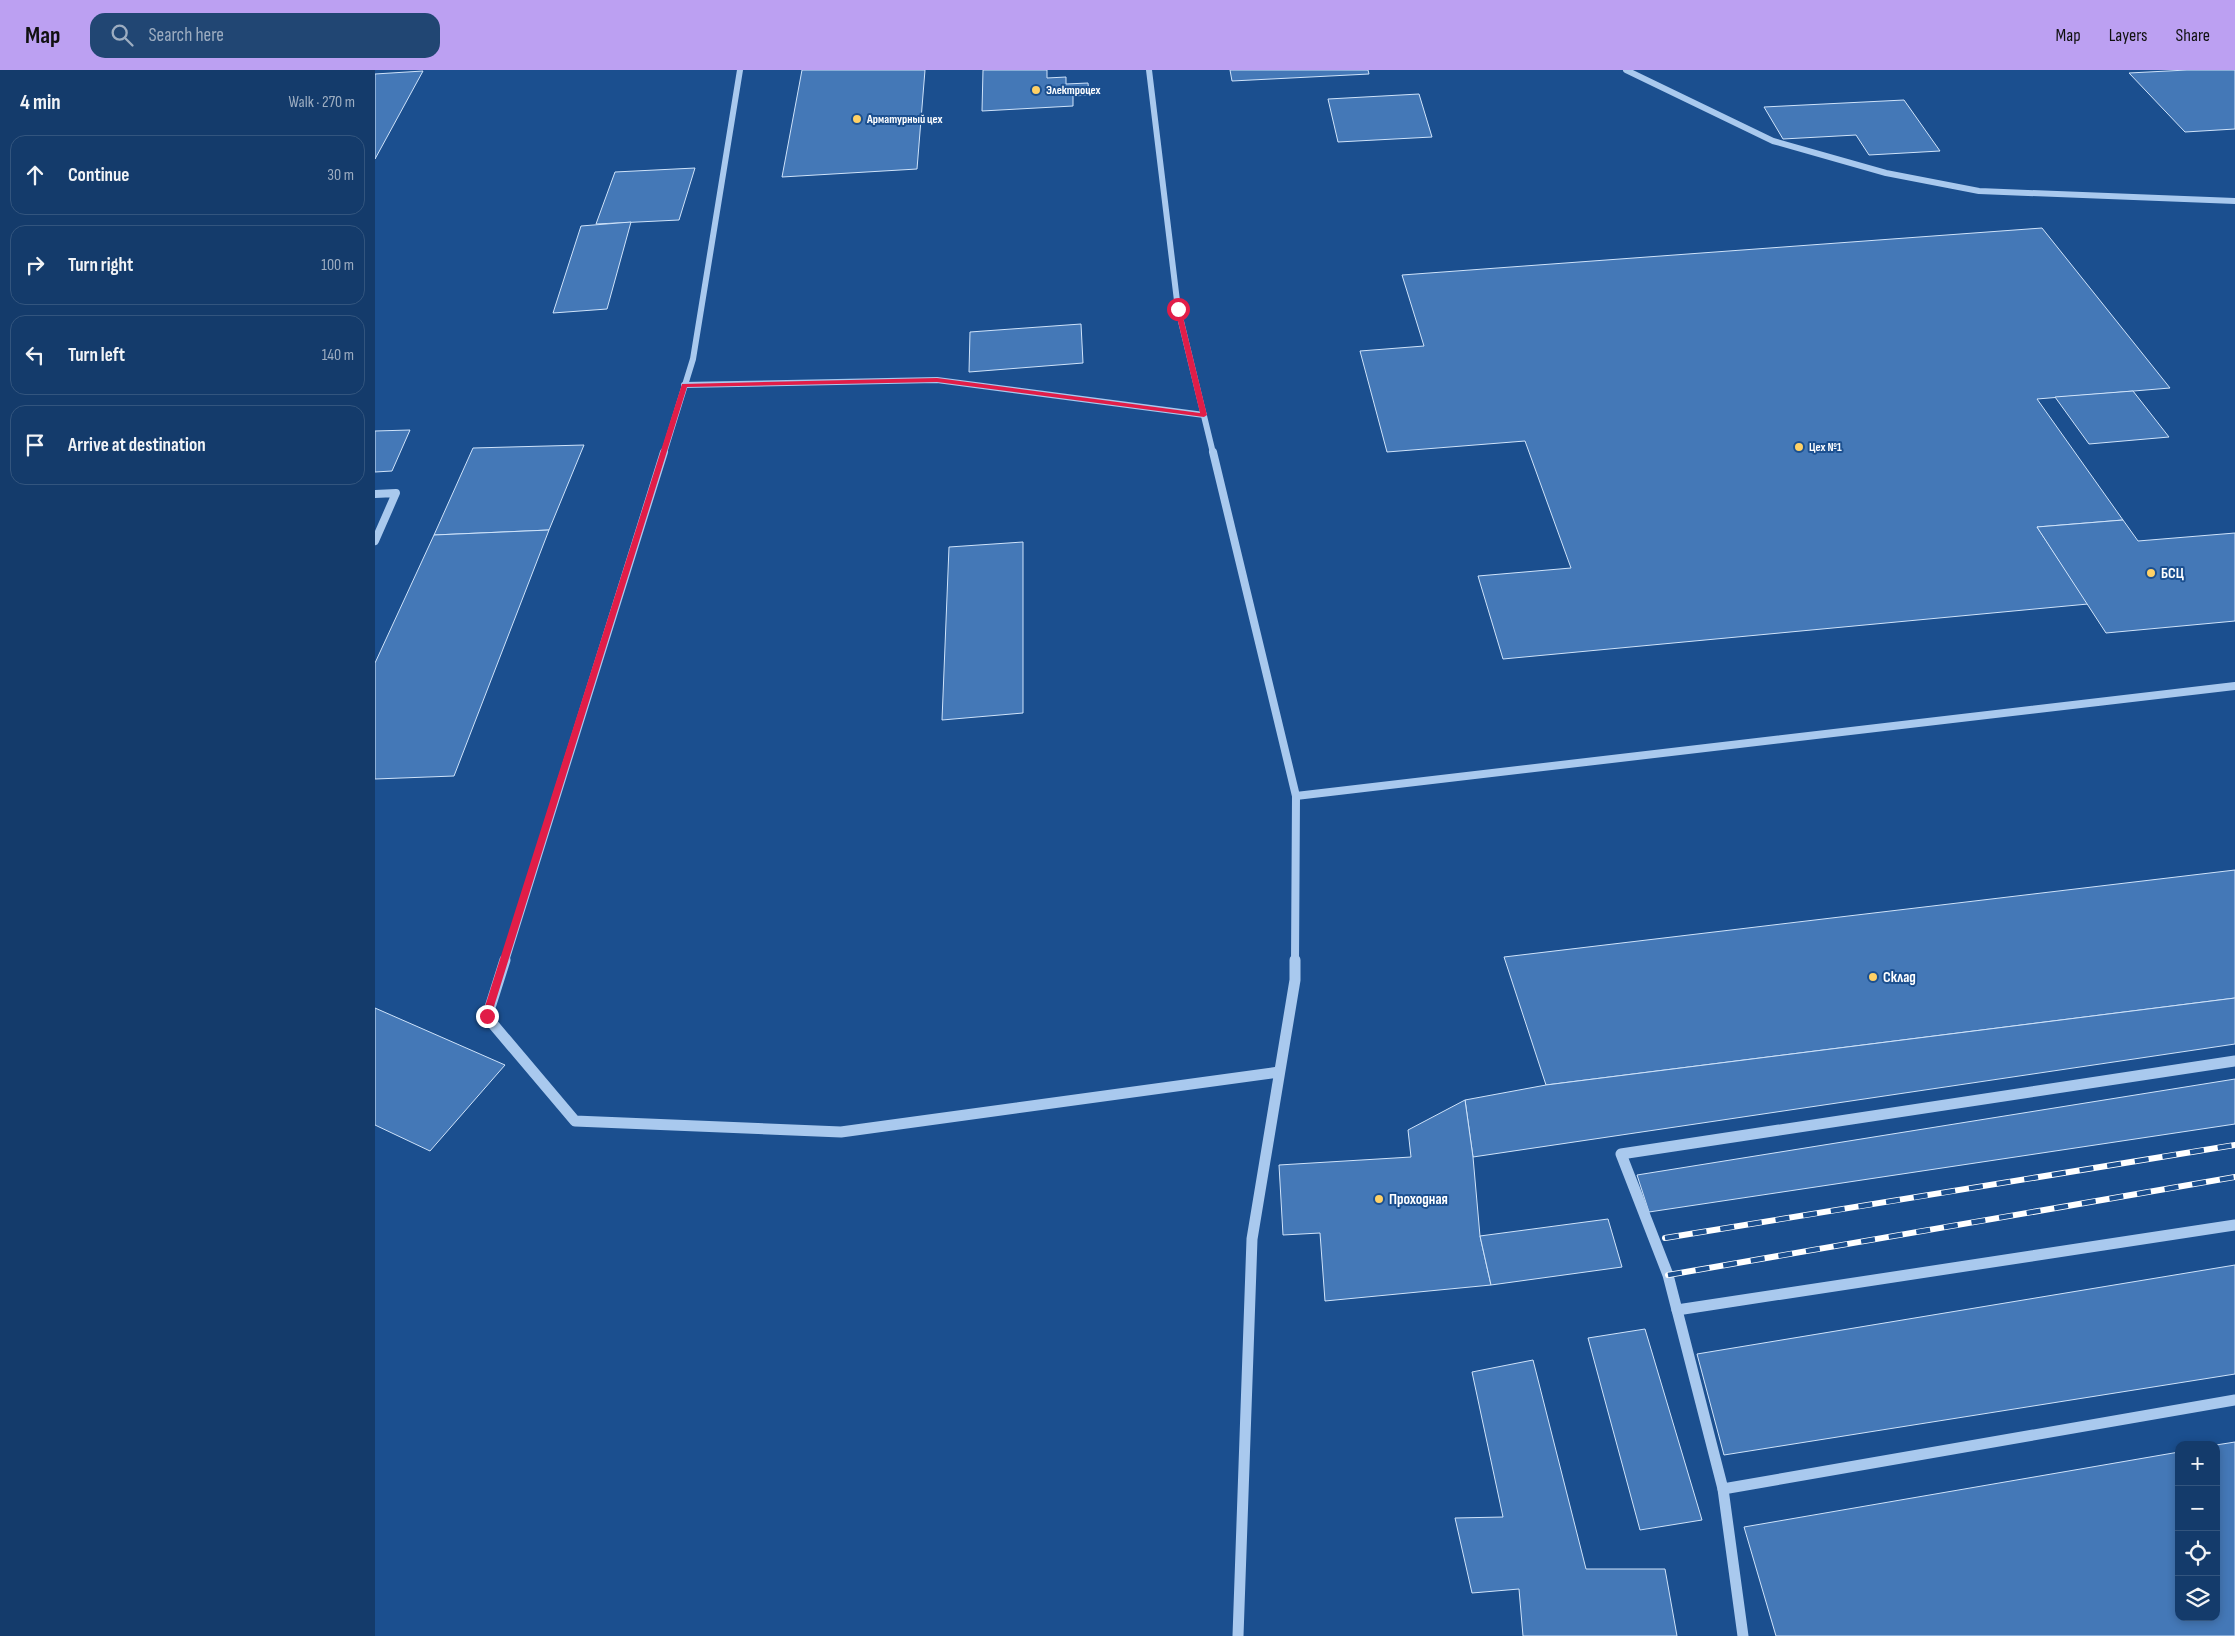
<!DOCTYPE html>
<meta charset="utf-8">
<style>
:root{--surface:#143b6b;--page:#214673;--text:#f1f3f6;--muted:#9dadc1;--line:#33557e;--accent:#bca0f2}
body{margin:0;font-family:"Sofia Sans Condensed",sans-serif;background:var(--page);color:var(--text)}
.controls{position:absolute;right:15px;bottom:15px;display:grid;overflow:hidden;border-radius:10px;box-shadow:0 2px 8px #0003}
.controls button{width:45px;height:45px;display:grid;place-items:center;padding:0;border:0;border-bottom:1px solid var(--line);background:var(--surface);color:var(--text);font:25px sans-serif}
.stop{position:absolute;width:15px;height:15px;margin:-11px;border:4px solid #e11d48;border-radius:50%;background:#fff}
.stop.end{background:#e11d48;border-color:#fff;box-shadow:0 1px 5px #0008}
.list{margin:0;padding:0;list-style:none}
h2{display:flex;justify-content:space-between;align-items:center;height:65px;margin:0;padding:0 20px;font-size:21px}
h2 small{font-size:16px;font-weight:400;color:var(--muted)}
.list li{display:grid;grid-template-columns:32px 1fr auto;gap:15px;align-items:center;box-sizing:border-box;height:80px;margin:0 10px 10px;padding:0 10px;border:1px solid var(--line);border-radius:15px}
.list b{display:block;font-size:19px;white-space:nowrap}
.list em{font-size:16px;font-style:normal;color:var(--muted)}
.icon{flex:none;width:28px;height:28px;fill:none;stroke:currentColor;stroke-width:2;stroke-linecap:round;stroke-linejoin:round}
.map{position:relative;flex:none;width:1860px;height:1566px;overflow:hidden}
header{display:flex;align-items:center;gap:30px;box-sizing:border-box;height:70px;padding:0 25px;background:var(--accent);color:#111}
header strong{font-size:24px}
nav{display:flex;gap:28px;margin-inline-start:auto;font-size:18px}
.search{width:350px;height:45px;background:var(--page);display:flex;align-items:center;gap:12px;box-sizing:border-box;padding:0 18px;border-radius:15px;color:var(--muted);font-size:19px}
main{display:flex}
aside{flex:1;background:var(--surface)}
.map>svg:first-child{display:block}
.building{fill:#4478b7;stroke:#cfe3fa}
.lines{fill:none;stroke-linecap:round;stroke-linejoin:round}
.minor-far2{stroke:#a9c9ee;stroke-width:6}
.minor-far1{stroke:#a9c9ee;stroke-width:8}
.minor{stroke:#a9c9ee;stroke-width:11}
.rail-casing{stroke:#fff;stroke-width:6}
.rail{stroke:#1b4f8f;stroke-width:4.5;stroke-dasharray:14;stroke-linecap:butt}
.route{fill:#e11d48}
.poi-dot{fill:#ffd166;stroke:#1b4f8f;stroke-width:2}
.labels{text-anchor:middle;dominant-baseline:central;stroke-width:4;stroke-linejoin:round;paint-order:stroke}
.far-poi-label{font-size:12px;font-weight:bold;fill:#fff;stroke:#1b4f8f;text-anchor:start}
.poi-label{font-size:15px;font-weight:bold;fill:#fff;stroke:#1b4f8f;text-anchor:start}
</style>
<header>
<strong>Map</strong>
<div class="search"><svg class="icon" aria-label="search" viewBox="0 0 24 24"><circle cx="10" cy="10" r="6"/><path d="M15 15l6 6"/></svg>Search here</div>
<nav><a>Map</a><a>Layers</a><a>Share</a></nav>
</header>
<main>
<aside>
<h2>4 min<small>Walk · 270 m</small></h2>
<ul class="list">
<li><svg class="icon" aria-label="ahead" viewBox="0 0 24 24"><path d="M12 20V5M6 11l6-6 6 6"/></svg><div><b>Continue</b></div><em>30 m</em></li>
<li><svg class="icon" aria-label="right" viewBox="0 0 24 24"><path d="M7 20v-9h11M14 6l5 5-5 5"/></svg><div><b>Turn right</b></div><em>100 m</em></li>
<li><svg class="icon" aria-label="left" viewBox="0 0 24 24"><path d="M17 20v-9H6M10 6l-5 5 5 5"/></svg><div><b>Turn left</b></div><em>140 m</em></li>
<li><svg class="icon" aria-label="arrive" viewBox="0 0 24 24"><path d="M6 21V4h12l-3 4 3 4H6"/></svg><div><b>Arrive at destination</b></div></li>
</ul>
</aside>
<div class="map">
<svg width="1860" height="1566" viewBox="0 0 1860 1566">
<rect width="100%" height="100%" fill="#1b4f8f"/>
<!-- building -->
<g class="building">
<polygon points="427,0 550,0 542,99 407,107"/>
<polygon points="608,0 672,0 672,8 691,7 691,14 713,13 714,25 698,26 698,36 607,41"/>
<polygon points="855,0 993,0 994,4 857,11"/>
<polygon points="1812,0 1860,0 1860,59 1810,62 1754,3"/>
<polygon points="48,1 0,89 0,4"/>
<polygon points="1044,24 1057,67 963,72 953,29"/>
<polygon points="1529,30 1565,81 1494,85 1481,65 1408,69 1389,37"/>
<polygon points="320,98 304,150 221,154 240,102"/>
<polygon points="256,152 232,239 178,243 206,156"/>
<polygon points="1667,158 1795,318 1662,329 1748,450 1662,457 1713,534 1128,589 1103,506 1196,498 1150,371 1012,382 985,281 1049,276 1027,205"/>
<polygon points="706,254 708,293 594,302 595,262"/>
<polygon points="1758,321 1794,367 1714,374 1680,327"/>
<polygon points="35,360 17,401 0,402 0,361"/>
<polygon points="209,375 174,460 59,465 98,378"/>
<polygon points="1748,450 1763,471 1860,463 1860,551 1731,563 1662,457"/>
<polygon points="174,460 79,706 0,709 0,593 59,465"/>
<polygon points="648,472 648,643 567,650 574,477"/>
<polygon points="1860,800 1860,928 1171,1015 1129,887"/>
<polygon points="1860,928 1860,974 1098,1087 1090,1030 1171,1015"/>
<polygon points="0,938 130,995 55,1081 0,1055"/>
<polygon points="1860,1009 1860,1054 1274,1142 1262,1105"/>
<polygon points="1090,1030 1098,1087 1105,1166 1116,1215 950,1231 945,1163 908,1165 904,1095 1036,1087 1033,1060"/>
<polygon points="1233,1149 1247,1197 1116,1215 1105,1166"/>
<polygon points="1860,1195 1860,1304 1349,1385 1322,1284"/>
<polygon points="1270,1259 1327,1450 1265,1460 1213,1268"/>
<polygon points="1158,1290 1211,1499 1290,1499 1302,1566 1148,1566 1144,1519 1097,1523 1080,1448 1128,1447 1097,1302"/>
<polygon points="1860,1372 1860,1566 1401,1566 1369,1457 1804,1382 1804,1547 1841,1547 1841,1375"/>
</g>
<g class="lines">
<!-- minor-far2 -->
<g class="minor-far2">
<polyline points="774,0 803,239 838,383"/>
<polyline points="1251,0 1398,71 1511,103 1604,121 1860,131"/>
<polyline points="309,315 562,310 829,345"/>
<polyline points="289,383 318,289 365,0"/>
</g>
<!-- minor-far1 -->
<g class="minor-far1">
<polyline points="838,382 921,726 920,891"/>
<polyline points="0,424 21,423 0,471"/>
<polyline points="921,726 1860,616"/>
<polyline points="130,891 289,382"/>
</g>
<!-- minor -->
<g class="minor">
<polyline points="130,890 112,947 200,1051 466,1062 904,1002"/>
<polyline points="1302,1240 1860,1155"/>
<polyline points="1348,1419 1860,1330"/>
<polyline points="863,1566 877,1169 920,910 920,890"/>
<polyline points="1368,1566 1348,1419 1293,1205 1246,1084 1860,991"/>
</g>
<!-- rail casing -->
<g class="rail-casing">
<g id="rail">
<polyline points="1290,1168 1860,1075"/>
<polyline points="1293,1205 1860,1107"/>
</g>
</g>
<!-- rail -->
<use href="#rail" class="rail"/>
</g>
<!-- route -->
<polygon class="route" points="803,237 806,239 832,345 829,347 562,312 312,317 116,946 112,950 109,949 107,946 307,314 562,308 825,343 800,239"/>
<!-- markers -->
<g class="poi-dot">
<circle cx="661" cy="20" r="5"/>
<circle cx="482" cy="49" r="5"/>
<circle cx="1424" cy="377" r="5"/>
<circle cx="1776" cy="503" r="5"/>
<circle cx="1498" cy="907" r="5"/>
<circle cx="1004" cy="1129" r="5"/>
</g>
<g class="labels">
<!-- far-poi labels -->
<g class="far-poi-label">
<text x="671" y="20">Электроцех</text>
<text x="492" y="49">Арматурный цех</text>
<text x="1434" y="377">Цех №1</text>
</g>
<!-- poi labels -->
<g class="poi-label">
<text x="1786" y="503">БСЦ</text>
<text x="1508" y="907">Склад</text>
<text x="1014" y="1129">Проходная</text>
</g>
</g>
</svg>
<div class="controls">
<button>+</button>
<button>−</button>
<button><svg class="icon" aria-label="locate" viewBox="0 0 24 24"><circle cx="12" cy="12" r="6"/><path d="M12 2v4M12 18v4M2 12h4M18 12h4"/></svg></button>
<button><svg class="icon" aria-label="layers" viewBox="0 0 24 24"><path d="M12 4l9 5-9 5-9-5zM3 14l9 5 9-5"/></svg></button>
</div>
<div class="stop" style="left:803px;top:239px"></div>
<div class="stop end" style="left:112px;top:946px"></div>
</div>
</main>
